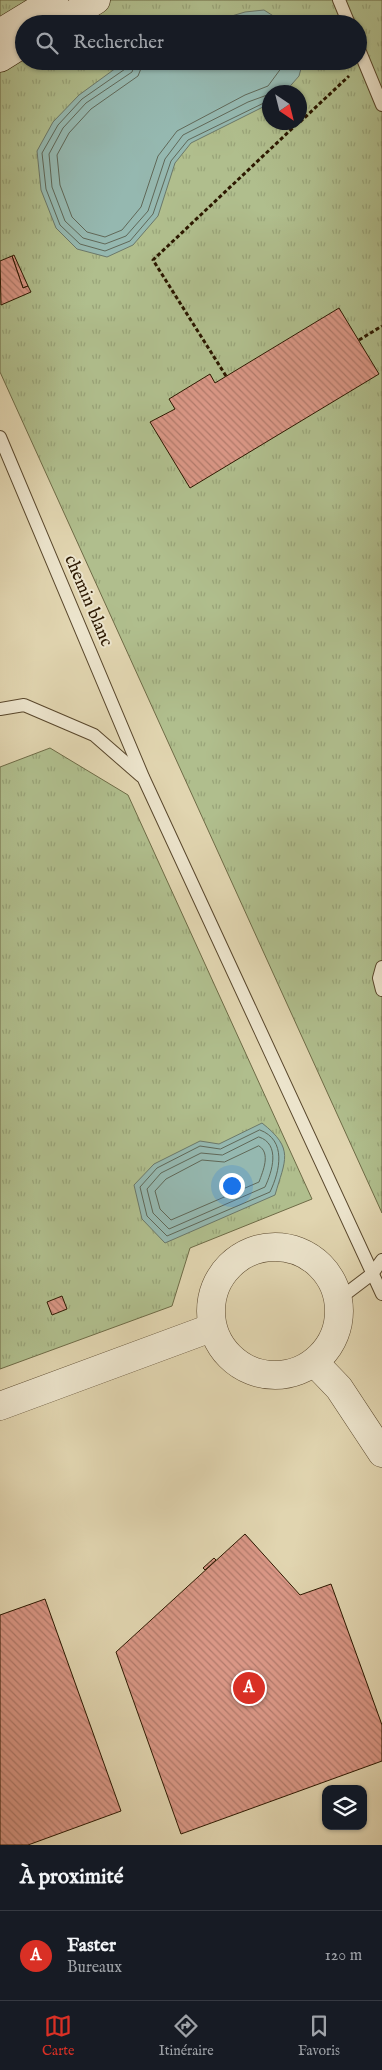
<!DOCTYPE html>
<html lang="fr">
<meta charset="utf-8">
<style>
:root{--surface:#171b24;--page:#242831;--text:#f1f3f6;--muted:#9ea1a6;--line:#363941;--accent:#d93025}
body{margin:0;font-family:"IM FELL English",serif;background:var(--page);color:var(--text)}
.controls{position:absolute;right:15px;bottom:15px;display:grid;overflow:hidden;border-radius:10px;box-shadow:0 1px 4px #0004}
.controls button{width:45px;height:45px;display:grid;place-items:center;padding:0;border:0;border-bottom:1px solid var(--line);background:var(--surface);color:var(--text);font:25px sans-serif}
.compass{position:absolute;left:262px;top:85px;width:45px;height:45px;border-radius:50%;background:var(--surface);box-shadow:0 1px 4px #0004;rotate:145deg}
.you{position:absolute;left:231px;top:1185px;width:18px;height:18px;margin:-12px;border:4px solid #fff;border-radius:50%;background:#1a73e8;box-shadow:0 0 0 8px #1a73e833}
.badge{display:grid;place-items:center;width:32px;height:32px;border-radius:50%;background:var(--accent);color:#fff;font-size:16px;font-weight:700}
.pin{position:absolute;translate:-50% -50%;border:2px solid #fff;box-shadow:0 1px 5px #0006}
.list{margin:0;padding:0;list-style:none}
h2{display:flex;justify-content:space-between;align-items:center;height:65px;margin:0;padding:0 20px;font-size:21px}
h2 small{font-size:16px;font-weight:400;color:var(--muted)}
.list li{display:grid;grid-template-columns:32px 1fr auto;gap:15px;align-items:center;box-sizing:border-box;height:90px;padding:0 20px;border-top:1px solid var(--line)}
.list b{display:block;font-size:19px;white-space:nowrap}
.list p{margin:0;font-size:16px;white-space:nowrap;color:var(--muted)}
.list em{font-size:16px;font-style:normal;color:var(--muted)}
.icon{flex:none;width:28px;height:28px;fill:none;stroke:currentColor;stroke-width:2;stroke-linecap:round;stroke-linejoin:round}
.map{position:relative;flex:none;width:382px;height:1845px;overflow:hidden}
.search{position:absolute;background:var(--surface);box-shadow:0 1px 4px #0004;left:15px;right:15px;top:15px;height:55px;display:flex;align-items:center;gap:12px;box-sizing:border-box;padding:0 18px;border-radius:28px;color:var(--muted);font-size:19px}
.sheet{height:155px;background:var(--surface)}
nav{display:flex;justify-content:space-around;align-items:center;box-sizing:border-box;height:70px;border-top:1px solid var(--line);background:var(--surface);font-size:14px;color:var(--muted)}
nav a{display:grid;justify-items:center;gap:2px}
nav .on{color:var(--accent)}
.map>svg:first-child{display:block}
.grass{fill:url(#grass-tufts);stroke:#6e6b46;fill-rule:evenodd}
.water{fill:#95b8b0;stroke:#6b786a}
.lines{fill:none;stroke-linecap:round;stroke-linejoin:round}
.shore{stroke:#606858;stroke-width:1}
.building{fill:url(#building-back-hatch);stroke:#2c1800}
.service-casing{stroke:#59472c;stroke-width:14}
.tertiary-casing{stroke:#59472c;stroke-width:29}
.secondary-casing{stroke:#2c1800;stroke-width:29}
.path{stroke:#2c1800;stroke-width:3;stroke-dasharray:4 2.5;stroke-linecap:butt}
.service{stroke:#ece4cc;stroke-width:12}
.tertiary{stroke:#ece4cc;stroke-width:28}
.secondary{stroke:#ece4cc;stroke-width:28}
.labels{text-anchor:middle;dominant-baseline:central;stroke-width:4;stroke-linejoin:round;paint-order:stroke}
.street-label{font-size:18px;fill:#2c1800;stroke:#ece4cc}
</style>
<div class="map">
<svg width="382" height="1845" viewBox="0 0 382 1845">
<defs>
<pattern id="grass-tufts" width="24" height="20" patternUnits="userSpaceOnUse" patternTransform="scale(1.25)"><rect width="24" height="20" fill="#b0be8d"/><path d="M3 7l-1-3M5 7V3M7 7l1-3M15 17l-1-3M17 17v-4M19 17l1-3" fill="none" stroke="#98a378"/></pattern>
<pattern id="building-back-hatch" width="6" height="6" patternUnits="userSpaceOnUse" patternTransform="scale(1.25)"><rect width="6" height="6" fill="#da9786"/><path d="M-1 5l2 2M0 0l6 6M5-1l2 2" fill="none" stroke="#b17a6b"/></pattern>
</defs>
<rect width="100%" height="100%" fill="#e1d5b0"/>
<filter id="stains"><feTurbulence type="fractalNoise" baseFrequency=".004" numOctaves="4"/><feColorMatrix values="0 0 0 0 .2 0 0 0 0 .09 0 0 0 0 .02 0 0 0 .5 -.17"/></filter>
<radialGradient id="worn" r=".72"><stop offset=".6" stop-color="#630" stop-opacity="0"/><stop offset="1" stop-color="#630" stop-opacity=".3"/></radialGradient>
<!-- grass -->
<g class="grass">
<path d="M0 0H382V1213L0 372ZM24 24H358V61H24ZM270 92H300V122H270Z"/>
<polygon points="50,748 128,795 312,1199 190,1248 172,1306 0,1369 0,767"/>
</g>
<!-- water -->
<g class="water">
<polygon points="264,10 286,24 205,24 245,12"/>
<polygon points="129,61 303,61 299,76 285,92 270,92 269,104 191,143 175,163 158,216 133,245 107,257 77,249 56,228 41,190 37,151 53,122 79,95 116,68"/>
<path d="M262 1123C295 1149 285 1160 275 1195L165 1243 142 1219 134 1185 154 1164 200 1141 219 1144Z"/>
</g>
<g class="lines">
<!-- shore -->
<g class="shore">
<path d="M222 24C246 17 256 12 279 24"/>
<polyline points="130,61 128,67 82,99 58,125 42,153 46,189 60,225 80,244 105,251 130,241 153,214 171,161 188,140 270,100"/>
<polyline points="136,61 132,72 86,103 63,128 49,154 52,187 65,221 83,238 105,244 126,236 148,211 165,159 183,135 248,102 270,94"/>
<polyline points="144,61 138,76 91,109 69,133 57,155 60,185 72,217 87,232 105,237 122,230 141,207 158,156 177,131 245,95 268,86 282,67 284,61"/>
<path d="M260 1130C287 1140 280 1171 270 1192L167 1236 147 1216 140 1187 157 1168 200 1146 220 1149Z"/>
<path d="M259 1137C281 1144 272 1172 265 1187L169 1229 153 1213 147 1189 161 1173 201 1153 222 1155Z"/>
<path d="M259 1146C271 1153 263 1171 259 1182L171 1220 160 1209 155 1191 166 1179 202 1160 224 1162Z"/>
</g>
</g>
<!-- building -->
<g class="building">
<polygon points="14,255 28,286 23,288 12,256"/>
<polygon points="12,256 23,288 28,286 31,292 1,305 0,261"/>
<polygon points="339,308 379,374 190,488 150,422 175,409 169,399 210,374 215,383"/>
<polygon points="62,1296 67,1309 52,1315 47,1302"/>
<polygon points="245,1534 300,1595 331,1584 382,1725 382,1761 181,1834 116,1652"/>
<polygon points="214,1558 216,1560 205,1570 203,1568"/>
<polygon points="45,1599 121,1811 28,1845 0,1845 0,1615"/>
</g>
<g class="lines">
<!-- service casing -->
<g class="service-casing">
<g id="service">
<polyline points="339,0 349,24"/>
<polyline points="358,47 382,105"/>
<polyline points="0,437 143,777 382,1294"/>
<polyline points="0,709 24,705 94,735 141,776"/>
<polyline points="382,967 379,978 382,990"/>
<polyline points="339,1299 372,1274 382,1260"/>
</g>
</g>
<!-- tertiary casing -->
<g class="tertiary-casing">
<g id="tertiary">
<circle cx="275" cy="1311" r="64"/>
<polyline points="315,1363 339,1388 382,1453"/>
<polyline points="0,1406 211,1328"/>
</g>
</g>
<!-- secondary casing -->
<g class="secondary-casing">
<g id="secondary">
<polyline points="57,24 96,0"/>
<polyline points="0,33 54,0"/>
<polyline points="0,58 24,43"/>
</g>
</g>
<!-- path -->
<g class="path">
<polyline points="300,122 349,76"/>
<polyline points="359,340 382,326"/>
<polyline points="226,376 153,260 299,122"/>
</g>
<!-- service -->
<use href="#service" class="service"/>
<!-- tertiary -->
<use href="#tertiary" class="tertiary"/>
<!-- secondary -->
<use href="#secondary" class="secondary"/>
</g>
<g class="labels">
<!-- street labels -->
<g class="street-label">
<text transform="translate(88 601) rotate(67)">chemin blanc</text>
</g>
</g>
<rect width="100%" height="100%" filter="url(#stains)"/>
<rect width="100%" height="100%" fill="url(#worn)"/>
</svg>
<div class="controls">
<button><svg class="icon" aria-label="layers" viewBox="0 0 24 24"><path d="M12 4l9 5-9 5-9-5zM3 14l9 5 9-5"/></svg></button>
</div>
<svg class="compass" viewBox="-18 -18 36 36"><path d="M0-13l5 13h-10z" fill="#e53935"/><path d="M0 13l5-13h-10z" fill="#9ea1a6"/></svg>
<div class="you"></div>
<div class="pin badge" style="left:249px;top:1688px">A</div>
<div class="search"><svg class="icon" aria-label="search" viewBox="0 0 24 24"><circle cx="10" cy="10" r="6"/><path d="M15 15l6 6"/></svg>Rechercher</div>
</div>
<section class="sheet">
<h2>À proximité<small></small></h2>
<ul class="list">
<li><span class="badge">A</span><div><b>Faster</b><p>Bureaux</p></div><em>120 m</em></li>
</ul>
</section>
<nav>
<a class="on"><svg class="icon" aria-label="map" viewBox="0 0 24 24"><path d="M3 6l6-2 6 2 6-2v14l-6 2-6-2-6 2zM9 4v14M15 6v14"/></svg>Carte</a>
<a><svg class="icon" aria-label="directions" viewBox="0 0 24 24"><path d="M12 3l9 9-9 9-9-9zM9 14v-3h6M13 9l2 2-2 2"/></svg>Itinéraire</a>
<a><svg class="icon" aria-label="saved" viewBox="0 0 24 24"><path d="M7 4h10v16l-5-4-5 4z"/></svg>Favoris</a>
</nav>
